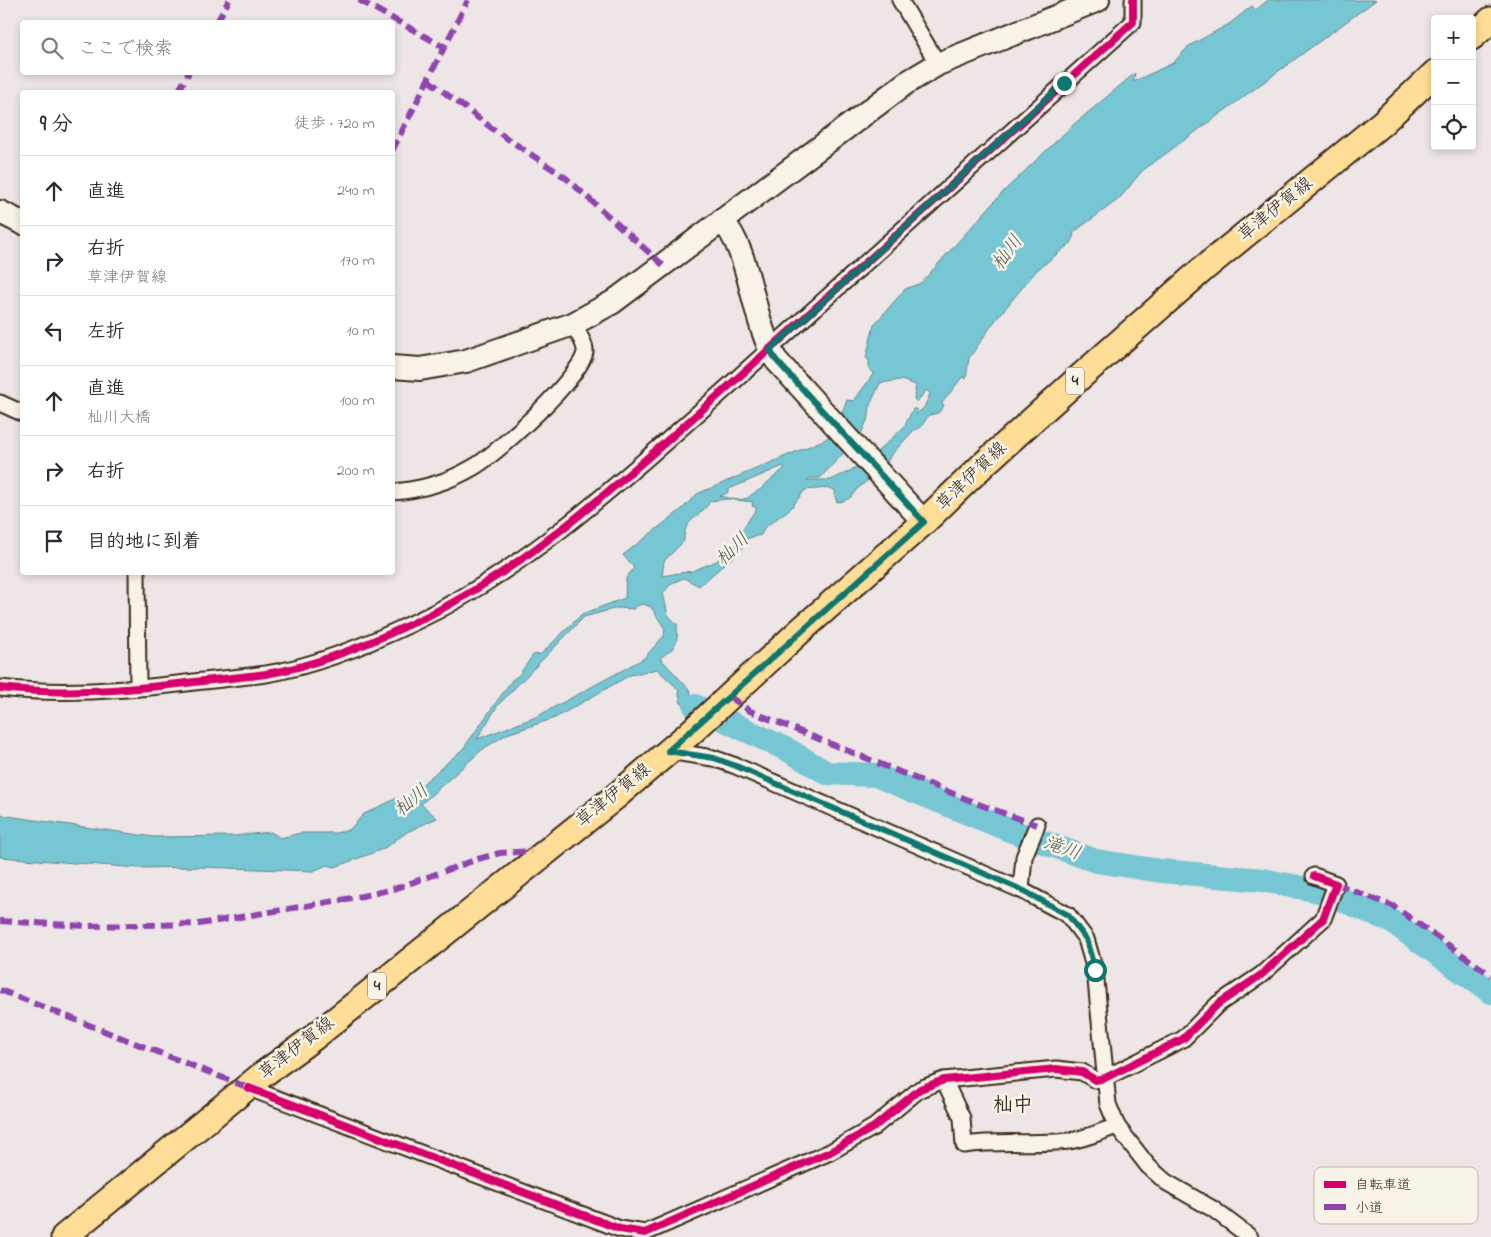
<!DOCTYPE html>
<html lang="ja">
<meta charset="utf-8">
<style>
:root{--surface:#fff;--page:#f7f7f7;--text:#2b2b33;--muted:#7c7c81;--line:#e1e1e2}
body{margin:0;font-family:"Indie Flower","Klee One",sans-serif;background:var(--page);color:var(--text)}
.controls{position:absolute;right:15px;top:15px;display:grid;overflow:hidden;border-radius:5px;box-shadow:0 2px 8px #0003}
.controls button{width:45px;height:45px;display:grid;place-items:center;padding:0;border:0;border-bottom:1px solid var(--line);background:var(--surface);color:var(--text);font:25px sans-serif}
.stop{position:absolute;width:15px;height:15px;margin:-11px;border:4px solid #0f766e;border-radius:50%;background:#fff}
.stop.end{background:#0f766e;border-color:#fff;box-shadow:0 1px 5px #0008}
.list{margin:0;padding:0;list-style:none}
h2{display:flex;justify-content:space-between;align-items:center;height:65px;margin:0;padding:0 20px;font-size:21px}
h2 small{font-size:16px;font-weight:400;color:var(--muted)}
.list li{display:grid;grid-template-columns:32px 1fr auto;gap:15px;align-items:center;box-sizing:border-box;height:70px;padding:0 20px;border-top:1px solid var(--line)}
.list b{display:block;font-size:19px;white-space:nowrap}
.list p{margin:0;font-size:16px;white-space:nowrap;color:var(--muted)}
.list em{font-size:16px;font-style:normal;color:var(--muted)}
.icon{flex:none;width:28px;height:28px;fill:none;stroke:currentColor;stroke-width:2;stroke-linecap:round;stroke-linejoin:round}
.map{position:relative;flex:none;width:1491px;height:1237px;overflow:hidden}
.search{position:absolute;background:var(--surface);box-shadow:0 2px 8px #0003;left:20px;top:20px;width:375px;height:55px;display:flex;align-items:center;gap:12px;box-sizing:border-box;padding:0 18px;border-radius:5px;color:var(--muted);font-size:19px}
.panel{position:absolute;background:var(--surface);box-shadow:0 2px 8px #0003;left:20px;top:90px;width:375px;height:485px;border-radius:5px}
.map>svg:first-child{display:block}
.water{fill:#77c6d4;stroke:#5f888b;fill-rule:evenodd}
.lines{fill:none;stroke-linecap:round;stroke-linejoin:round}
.river{stroke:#77c6d4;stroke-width:24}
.street-casing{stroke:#3b2a1e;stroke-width:19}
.secondary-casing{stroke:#3b2a1e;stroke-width:26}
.primary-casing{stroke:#3b2a1e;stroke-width:29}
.street{stroke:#f7f3e8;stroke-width:15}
.secondary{stroke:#f7f3e8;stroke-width:22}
.primary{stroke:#fedd96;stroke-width:25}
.quiet{stroke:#8e44ad;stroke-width:6;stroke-dasharray:12 6;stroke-linecap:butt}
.cycleway-casing{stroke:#f7f3e8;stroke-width:11}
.cycleway{stroke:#d6006c;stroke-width:8}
.route{stroke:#0f766e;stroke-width:6}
.labels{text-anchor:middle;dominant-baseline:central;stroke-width:5;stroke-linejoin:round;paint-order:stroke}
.shield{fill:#f7f3e8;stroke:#73665b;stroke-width:1}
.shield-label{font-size:16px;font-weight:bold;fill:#3b2a1e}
.street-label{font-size:18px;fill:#3b2a1e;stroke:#f7f3e8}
.water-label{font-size:19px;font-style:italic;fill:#4d5955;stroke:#f7f3e8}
.quarter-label{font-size:20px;font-weight:bold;fill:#3b2a1e;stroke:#f7f3e8}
.key{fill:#f7f3e8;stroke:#bfb7ab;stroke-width:1}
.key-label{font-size:14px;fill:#3b2a1e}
</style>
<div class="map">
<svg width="1491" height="1237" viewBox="0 0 1491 1237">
<rect width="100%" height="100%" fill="#ede5e6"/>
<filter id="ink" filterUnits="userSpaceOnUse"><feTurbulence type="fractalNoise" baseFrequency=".02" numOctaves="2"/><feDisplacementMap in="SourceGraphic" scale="10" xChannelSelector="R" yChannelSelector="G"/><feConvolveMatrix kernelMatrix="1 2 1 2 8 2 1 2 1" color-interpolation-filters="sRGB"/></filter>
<g filter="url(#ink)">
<!-- water -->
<path class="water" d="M1268 0H1376L1142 171 1119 199 1074 232 1072 242 1036 271 994 322 969 358 966 379 963 376 942 403 944 406 938 413 929 415 920 428 914 430 890 456 886 465 856 490C853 497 845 502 837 502L835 497V490L828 488 805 490 791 508 764 528 761 535 748 538 740 551 699 586 684 578 672 583 663 593 668 615 677 624C678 645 677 646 660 658L690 690 693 701 728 717 715 720 681 703 678 689 657 669 630 675 555 718 507 734 483 749 421 804 437 818 407 832 383 849 335 867 327 865 313 871 201 867 138 868 0 857V815L154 837 234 836 271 832 280 838 301 833H335L349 830 364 814 397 798 403 801 463 749 512 680 519 675 533 655 541 654 582 614 625 598 626 578 634 568 623 555 681 510 697 494 826 439 835 430 847 400 854 401 874 373 869 369V360L866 358 874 325 905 289 921 283 1004 191 1072 126 1135 73 1133 82 1173 63 1189 46 1229 24 1252 6 1256 10ZM901 380 916 385 914 399 917 402 926 390 930 394 924 408 916 414V409H913L904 427 877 452 850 471 831 480H807L810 478H820L861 434 869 416 870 405 880 383ZM783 466 785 468C776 476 769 480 761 489 757 492 752 493 748 498L738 500 720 496 727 493 729 489ZM727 499 753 502 752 506 757 508 739 534 743 535V541L717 561 692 571 662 576 664 561 684 541C683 518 702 517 710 501ZM643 604 651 607 665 629 664 636 643 659 536 717 477 739 498 705 584 617 617 608 635 609 636 606Z"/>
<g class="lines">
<!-- river -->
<polyline class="river" points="695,706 788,750 827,773 875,775 1009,830 1096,861 1161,871 1262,880 1324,892 1391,921 1491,992"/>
<!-- street casing -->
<g class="street-casing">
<g id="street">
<polyline points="900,0 938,64"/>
<polyline points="0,403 22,413"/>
<path d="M392 492C420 490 448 482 472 468 495 456 582 376 585 352 586 344 577 332 573 324"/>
<polyline points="137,572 138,688"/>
<path d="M0 688C59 695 119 691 178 684 207 680 237 678 266 674 316 666 369 644 415 622 528 569 628 475 721 393 859 270 995 145 1133 22V0"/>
<polyline points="668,751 713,758 736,766 1021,890 1068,915 1086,939 1095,970 1108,1104 1117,1126 1148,1166 1166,1182 1213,1209 1250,1237"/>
<polyline points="1021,890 1024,857 1037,825"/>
<path d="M944 1080 962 1118 964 1145C1000 1140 1034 1145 1069 1141 1085 1139 1102 1131 1117 1126"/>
<polyline points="249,1088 620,1229 645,1233 830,1152 874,1127 920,1089 944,1080 1056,1069 1082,1072 1095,1080 1105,1078 1183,1039 1218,1004 1261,975 1323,919 1336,884 1314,876"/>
</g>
</g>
<!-- secondary casing -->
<g class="secondary-casing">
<g id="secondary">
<polyline points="0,212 22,223"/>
<path d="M722 220C752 254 751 319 776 360L924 522"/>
<polyline points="392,367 420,369 466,361 573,324 613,302 906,83 938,64 1098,0"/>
</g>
</g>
<!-- primary casing -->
<g class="primary-casing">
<g id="primary">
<polyline points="1472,37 1491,20"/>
<polyline points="64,1237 262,1075 313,1038 615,797 689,734 800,631 924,522 985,463 1079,378 1203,269 1382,123 1435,73"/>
</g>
</g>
<!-- street -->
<use href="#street" class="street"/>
<!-- secondary -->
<use href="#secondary" class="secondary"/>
<!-- primary -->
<use href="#primary" class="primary"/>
<!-- quiet -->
<g class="quiet">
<polyline points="359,0 444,47"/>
<polyline points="217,22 229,0"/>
<polyline points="428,80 493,129 566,178 663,265"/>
<polyline points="178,92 189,72"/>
<polyline points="392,151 468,0"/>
<polyline points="730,697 750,711 981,805 1037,825"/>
<polyline points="1336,884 1393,906 1491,975"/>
<polyline points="0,921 86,926 199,924 358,897 397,888 478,859 500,853 531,851"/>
<polyline points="0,990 249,1088"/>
</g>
<!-- cycleway casing -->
<g class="cycleway-casing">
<g id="cycleway">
<path d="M0 688C59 695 119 691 178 684 207 680 237 678 266 674 316 666 369 644 415 622 528 569 628 475 721 393 859 270 995 145 1133 22V0"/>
<polyline points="249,1088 620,1229 645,1233 830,1152 874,1127 920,1089 944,1080 1056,1069 1082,1072 1095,1080 1105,1078 1183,1039 1218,1004 1261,975 1323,919 1336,884 1314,876"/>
</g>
</g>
<!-- cycleway -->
<use href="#cycleway" class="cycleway"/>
</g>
</g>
<g class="lines" filter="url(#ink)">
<!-- route -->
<polyline class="route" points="1064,83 770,350 776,360 924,522 668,751 714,758 736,766 1022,890 1068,915 1086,939 1095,970"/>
</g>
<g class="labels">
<!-- shield labels -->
<g class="shield">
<rect x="1066" y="367.5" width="18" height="27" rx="4"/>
<rect x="368" y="972.5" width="18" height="27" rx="4"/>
</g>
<g class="shield-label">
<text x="1075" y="381">4</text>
<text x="377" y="986">4</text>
</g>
<!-- street labels -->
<g class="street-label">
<text transform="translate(1276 210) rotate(-39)">草津伊賀線</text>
<text transform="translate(972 477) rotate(-44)">草津伊賀線</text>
<text transform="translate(614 796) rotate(-39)">草津伊賀線</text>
<text transform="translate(297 1049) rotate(-38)">草津伊賀線</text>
</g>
<!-- water labels -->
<g class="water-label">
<text transform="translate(1008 253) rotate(-53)">杣川</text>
<text transform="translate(733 550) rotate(-44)">杣川</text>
<text transform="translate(412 801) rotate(-40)">杣川</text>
<text transform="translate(1062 849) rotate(19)">滝川</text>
</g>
<!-- quarter labels -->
<g class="quarter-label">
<text x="1013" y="1106">杣中</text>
</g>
</g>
<!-- legend -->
<rect x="1314" y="1167" width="164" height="57" rx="8" class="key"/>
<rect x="1324" y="1181" width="22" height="7" fill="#d6006c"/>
<rect x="1324" y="1204" width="22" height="6" fill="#8e44ad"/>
<g class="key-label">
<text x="1355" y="1189">自転車道</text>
<text x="1355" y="1212">小道</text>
</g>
</svg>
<div class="controls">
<button>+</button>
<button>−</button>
<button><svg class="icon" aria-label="locate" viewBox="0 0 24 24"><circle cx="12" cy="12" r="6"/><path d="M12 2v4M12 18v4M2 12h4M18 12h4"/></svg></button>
</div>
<div class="stop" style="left:1095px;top:970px"></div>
<div class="stop end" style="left:1064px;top:83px"></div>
<div class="search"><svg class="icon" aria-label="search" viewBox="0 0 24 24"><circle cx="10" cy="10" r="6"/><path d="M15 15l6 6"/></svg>ここで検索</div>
<section class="panel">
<h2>9 分<small>徒歩 · 720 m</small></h2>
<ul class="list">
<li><svg class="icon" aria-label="ahead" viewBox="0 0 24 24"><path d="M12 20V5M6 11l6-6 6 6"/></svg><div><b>直進</b></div><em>240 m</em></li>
<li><svg class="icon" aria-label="right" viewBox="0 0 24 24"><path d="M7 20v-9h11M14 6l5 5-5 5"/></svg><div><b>右折</b><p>草津伊賀線</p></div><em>170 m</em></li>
<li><svg class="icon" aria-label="left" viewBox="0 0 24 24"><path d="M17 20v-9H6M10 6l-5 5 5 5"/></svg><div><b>左折</b></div><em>10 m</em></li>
<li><svg class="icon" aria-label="ahead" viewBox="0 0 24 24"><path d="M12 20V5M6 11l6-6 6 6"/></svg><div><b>直進</b><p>杣川大橋</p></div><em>100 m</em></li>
<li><svg class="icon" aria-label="right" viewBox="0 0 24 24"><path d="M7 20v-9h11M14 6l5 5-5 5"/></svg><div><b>右折</b></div><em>200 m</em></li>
<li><svg class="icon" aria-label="arrive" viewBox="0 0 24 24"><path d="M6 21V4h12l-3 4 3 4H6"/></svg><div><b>目的地に到着</b></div></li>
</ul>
</section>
</div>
